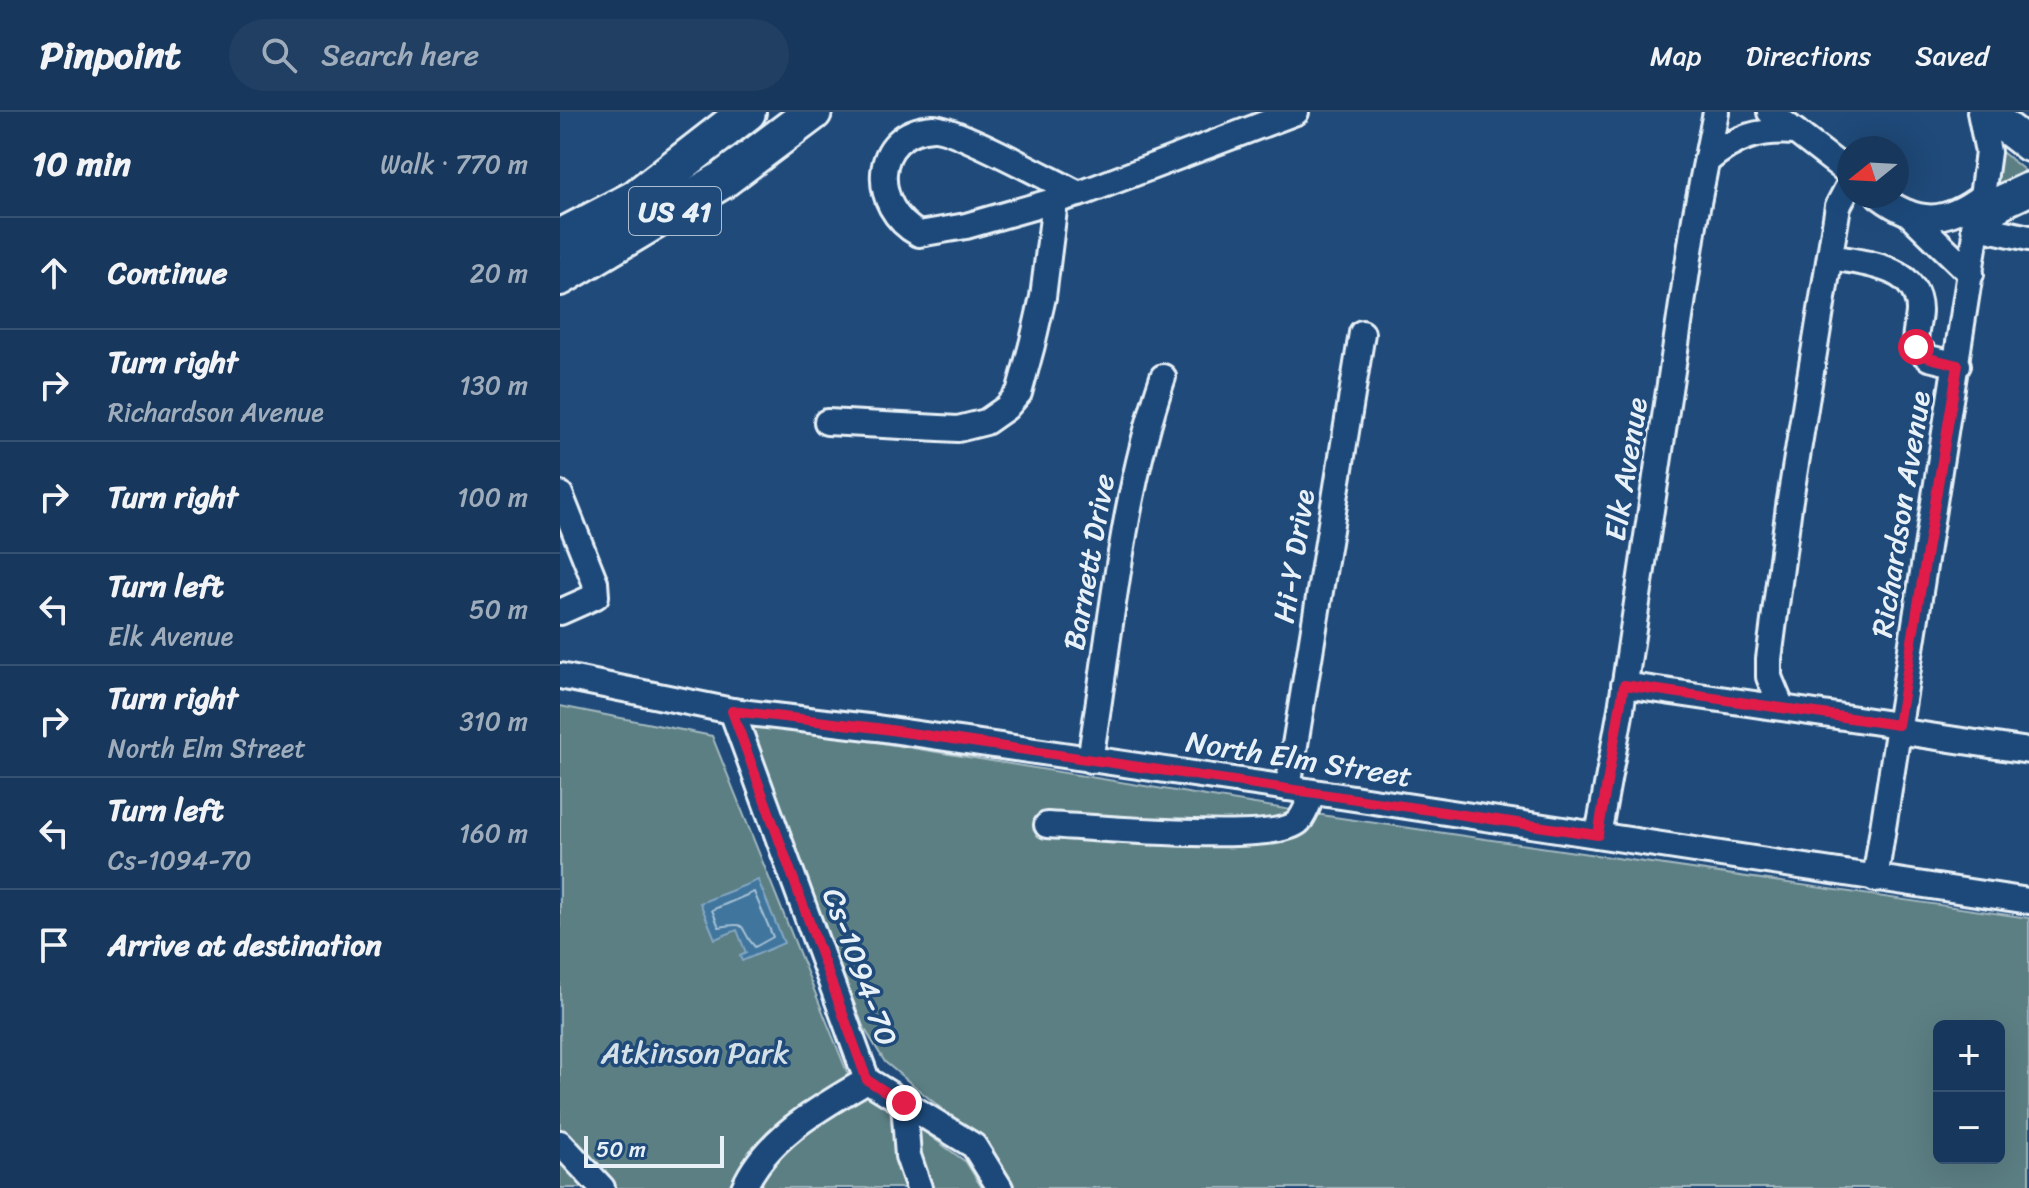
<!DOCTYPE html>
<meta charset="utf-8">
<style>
:root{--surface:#17385c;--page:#203f62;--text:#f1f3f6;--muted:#9eacbb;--line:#365272}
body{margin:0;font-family:Sriracha,sans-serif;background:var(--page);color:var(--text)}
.controls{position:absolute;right:24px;bottom:24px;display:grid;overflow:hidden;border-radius:12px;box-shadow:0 8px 32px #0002}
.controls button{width:72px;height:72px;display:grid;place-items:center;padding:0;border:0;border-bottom:2px solid var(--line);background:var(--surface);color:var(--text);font:40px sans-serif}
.compass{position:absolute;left:1277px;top:24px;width:72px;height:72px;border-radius:50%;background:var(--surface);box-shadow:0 8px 32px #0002;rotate:252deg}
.scale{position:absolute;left:24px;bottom:20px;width:140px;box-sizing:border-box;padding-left:8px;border:4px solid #e8f1f8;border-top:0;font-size:22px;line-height:28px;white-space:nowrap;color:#e8f1f8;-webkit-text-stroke:6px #1f4a7a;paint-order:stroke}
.stop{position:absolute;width:24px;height:24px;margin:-18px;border:6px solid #e11d48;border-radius:50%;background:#fff}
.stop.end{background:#e11d48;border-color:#fff;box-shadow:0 2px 8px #0008}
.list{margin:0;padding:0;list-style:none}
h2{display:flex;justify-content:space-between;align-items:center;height:104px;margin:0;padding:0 32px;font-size:34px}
h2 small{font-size:26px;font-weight:400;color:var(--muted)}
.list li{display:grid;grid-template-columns:52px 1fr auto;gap:24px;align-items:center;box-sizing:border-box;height:112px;padding:0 32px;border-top:2px solid var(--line)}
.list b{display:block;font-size:30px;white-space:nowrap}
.list p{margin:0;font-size:26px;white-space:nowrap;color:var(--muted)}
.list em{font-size:26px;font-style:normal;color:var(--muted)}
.icon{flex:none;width:44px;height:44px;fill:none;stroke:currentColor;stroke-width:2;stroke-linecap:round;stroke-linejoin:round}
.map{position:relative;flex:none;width:1469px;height:1076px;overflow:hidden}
header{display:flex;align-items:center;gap:48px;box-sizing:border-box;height:112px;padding:0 40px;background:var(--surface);border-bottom:2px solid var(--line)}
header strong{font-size:38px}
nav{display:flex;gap:44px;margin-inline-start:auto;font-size:28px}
.search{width:560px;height:72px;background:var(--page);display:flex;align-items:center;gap:20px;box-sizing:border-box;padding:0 28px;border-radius:44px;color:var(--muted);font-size:30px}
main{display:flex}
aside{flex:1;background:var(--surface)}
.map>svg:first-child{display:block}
.green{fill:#5c7f84;stroke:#a2b8be;stroke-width:2;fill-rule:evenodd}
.water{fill:#41769e;stroke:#84a7c2;stroke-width:2}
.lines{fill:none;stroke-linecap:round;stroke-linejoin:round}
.shore{stroke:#a5c0d4;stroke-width:2}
.minor-casing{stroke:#e8f1f8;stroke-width:30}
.major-casing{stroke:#e8f1f8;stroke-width:38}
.highway-casing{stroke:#e8f1f8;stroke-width:42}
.minor{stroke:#1f4a7a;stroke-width:24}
.major{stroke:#1f4a7a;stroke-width:32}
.highway{stroke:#1f4a7a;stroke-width:36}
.route{stroke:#e11d48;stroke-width:10}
.labels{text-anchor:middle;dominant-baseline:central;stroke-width:7;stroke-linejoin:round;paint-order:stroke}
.shield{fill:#1f4a7a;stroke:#acbfd2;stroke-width:2}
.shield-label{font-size:28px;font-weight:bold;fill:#e8f1f8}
.street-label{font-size:30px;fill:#e8f1f8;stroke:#1f4a7a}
.park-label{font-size:30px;fill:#d3e0e7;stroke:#1f4a7a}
</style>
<header>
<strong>Pinpoint</strong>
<div class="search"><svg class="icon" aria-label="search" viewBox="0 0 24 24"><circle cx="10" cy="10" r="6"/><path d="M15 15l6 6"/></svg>Search here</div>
<nav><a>Map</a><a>Directions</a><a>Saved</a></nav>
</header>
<main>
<aside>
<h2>10 min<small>Walk · 770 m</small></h2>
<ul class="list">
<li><svg class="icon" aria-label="ahead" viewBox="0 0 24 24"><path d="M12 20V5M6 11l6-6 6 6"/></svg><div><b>Continue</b></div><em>20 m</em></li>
<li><svg class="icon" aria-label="right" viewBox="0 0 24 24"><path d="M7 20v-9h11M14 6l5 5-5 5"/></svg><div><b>Turn right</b><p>Richardson Avenue</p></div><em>130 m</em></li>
<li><svg class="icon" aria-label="right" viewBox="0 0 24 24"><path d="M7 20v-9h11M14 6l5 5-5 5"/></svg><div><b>Turn right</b></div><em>100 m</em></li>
<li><svg class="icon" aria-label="left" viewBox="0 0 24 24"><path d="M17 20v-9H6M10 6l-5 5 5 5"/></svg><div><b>Turn left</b><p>Elk Avenue</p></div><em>50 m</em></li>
<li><svg class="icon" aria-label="right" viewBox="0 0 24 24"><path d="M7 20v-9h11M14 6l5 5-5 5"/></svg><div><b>Turn right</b><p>North Elm Street</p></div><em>310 m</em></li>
<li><svg class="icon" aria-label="left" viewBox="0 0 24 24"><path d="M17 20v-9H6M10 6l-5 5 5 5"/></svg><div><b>Turn left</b><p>Cs-1094-70</p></div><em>160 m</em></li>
<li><svg class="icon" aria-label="arrive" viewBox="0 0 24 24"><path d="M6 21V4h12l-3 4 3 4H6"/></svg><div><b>Arrive at destination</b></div></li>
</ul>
</aside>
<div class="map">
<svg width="1469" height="1076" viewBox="0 0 1469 1076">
<rect width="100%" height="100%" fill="#1f4a7a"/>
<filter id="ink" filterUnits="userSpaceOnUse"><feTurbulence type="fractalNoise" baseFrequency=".0125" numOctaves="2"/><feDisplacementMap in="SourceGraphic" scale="16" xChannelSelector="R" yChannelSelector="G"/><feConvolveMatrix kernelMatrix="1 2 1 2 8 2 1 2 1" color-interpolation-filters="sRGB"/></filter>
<g filter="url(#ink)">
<!-- green -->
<g class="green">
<polygon points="1442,40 1469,62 1433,86"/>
<polygon points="0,594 152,624 289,965 406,1050 422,1076 0,1076"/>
<path d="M187 609 774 705 1469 806V1076H453L422 1030 325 950 303 914ZM1379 914H1439V1046H1379Z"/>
</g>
<!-- water -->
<polygon class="water" points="198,768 224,831 182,849 180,844 186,841 177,818 155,827 140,791"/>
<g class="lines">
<!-- shore -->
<path class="shore" d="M194 780 213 825 195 835C177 816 192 809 159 815L152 798Z"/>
<!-- minor casing -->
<g class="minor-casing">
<g id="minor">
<polyline points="1210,0 1289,61"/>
<path d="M1147 49C1175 25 1200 17 1236 20"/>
<path d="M519 82C492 69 394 15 373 16 310 20 310 96 359 122L406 114 525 80 736 0"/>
<path d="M1319 84C1357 113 1386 112 1422 84"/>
<polyline points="1348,101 1411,162"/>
<polyline points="1418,115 1469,126"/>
<path d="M1270 145C1302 151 1358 153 1359 198 1359 211 1353 223 1356 235L1369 246 1398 253"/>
<polyline points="267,310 398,317 426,310 446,296 459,281 472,233 483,185 495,90"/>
<polyline points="0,382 35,470 36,484 0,500"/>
<polyline points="0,564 172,599 317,616 708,673 1469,789"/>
<polyline points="1064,573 1338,613"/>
<polyline points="1221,594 1209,565 1209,547 1229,394 1278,94 1289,73"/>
<polyline points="172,599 307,968 414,1034 440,1076"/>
<polyline points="1337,619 1469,639"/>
<path d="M530 648C551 519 561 389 603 265"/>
<polyline points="728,676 802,221"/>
<path d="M487 713C527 715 717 733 739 709 745 702 749 690 753 681"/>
<polyline points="1038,723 1061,597 1135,106 1156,0"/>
<polyline points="1315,767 1422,84 1428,40 1420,0"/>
<polyline points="344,991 348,1044 359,1076"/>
<polyline points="0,1031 42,1076"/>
<path d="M184 1076C206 1025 261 995 307 968"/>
</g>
</g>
<!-- major casing -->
<g class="major-casing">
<g id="major">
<polyline points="1426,0 1469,33"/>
<polyline points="1418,115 1439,91 1469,77"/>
</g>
</g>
<!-- highway casing -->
<g class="highway-casing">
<g id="highway">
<polyline points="0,126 75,87 187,0"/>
<polyline points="0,165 161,69 253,0"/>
</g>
</g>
<!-- minor -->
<use href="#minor" class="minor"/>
<!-- major -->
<use href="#major" class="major"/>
<!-- highway -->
<use href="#highway" class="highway"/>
</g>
</g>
<g class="lines" filter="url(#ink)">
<!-- route -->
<polyline class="route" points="344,991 307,968 172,599 317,616 1038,723 1064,573 1338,613 1398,253 1369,246 1356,235"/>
</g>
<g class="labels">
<!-- shield labels -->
<rect class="shield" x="69" y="75" width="92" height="48" rx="6"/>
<g class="shield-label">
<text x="115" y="99">US 41</text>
</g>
<!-- street labels -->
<g class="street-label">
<text transform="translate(1066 357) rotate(-81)">Elk Avenue</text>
<text transform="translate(1341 402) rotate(-81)">Richardson Avenue</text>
<text transform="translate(734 444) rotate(-81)">Hi-Y Drive</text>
<text transform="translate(529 450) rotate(-80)">Barnett Drive</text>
<text transform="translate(739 647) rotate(9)">North Elm Street</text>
<text transform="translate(300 855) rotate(70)">Cs-1094-70</text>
</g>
<!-- park labels -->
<g class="park-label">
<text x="135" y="941">Atkinson Park</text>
</g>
</g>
</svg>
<div class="controls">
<button>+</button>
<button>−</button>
</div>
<svg class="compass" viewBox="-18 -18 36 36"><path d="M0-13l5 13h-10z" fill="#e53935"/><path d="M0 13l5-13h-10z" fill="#9eacbb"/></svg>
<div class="scale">50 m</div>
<div class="stop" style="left:1356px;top:235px"></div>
<div class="stop end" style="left:344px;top:991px"></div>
</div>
</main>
